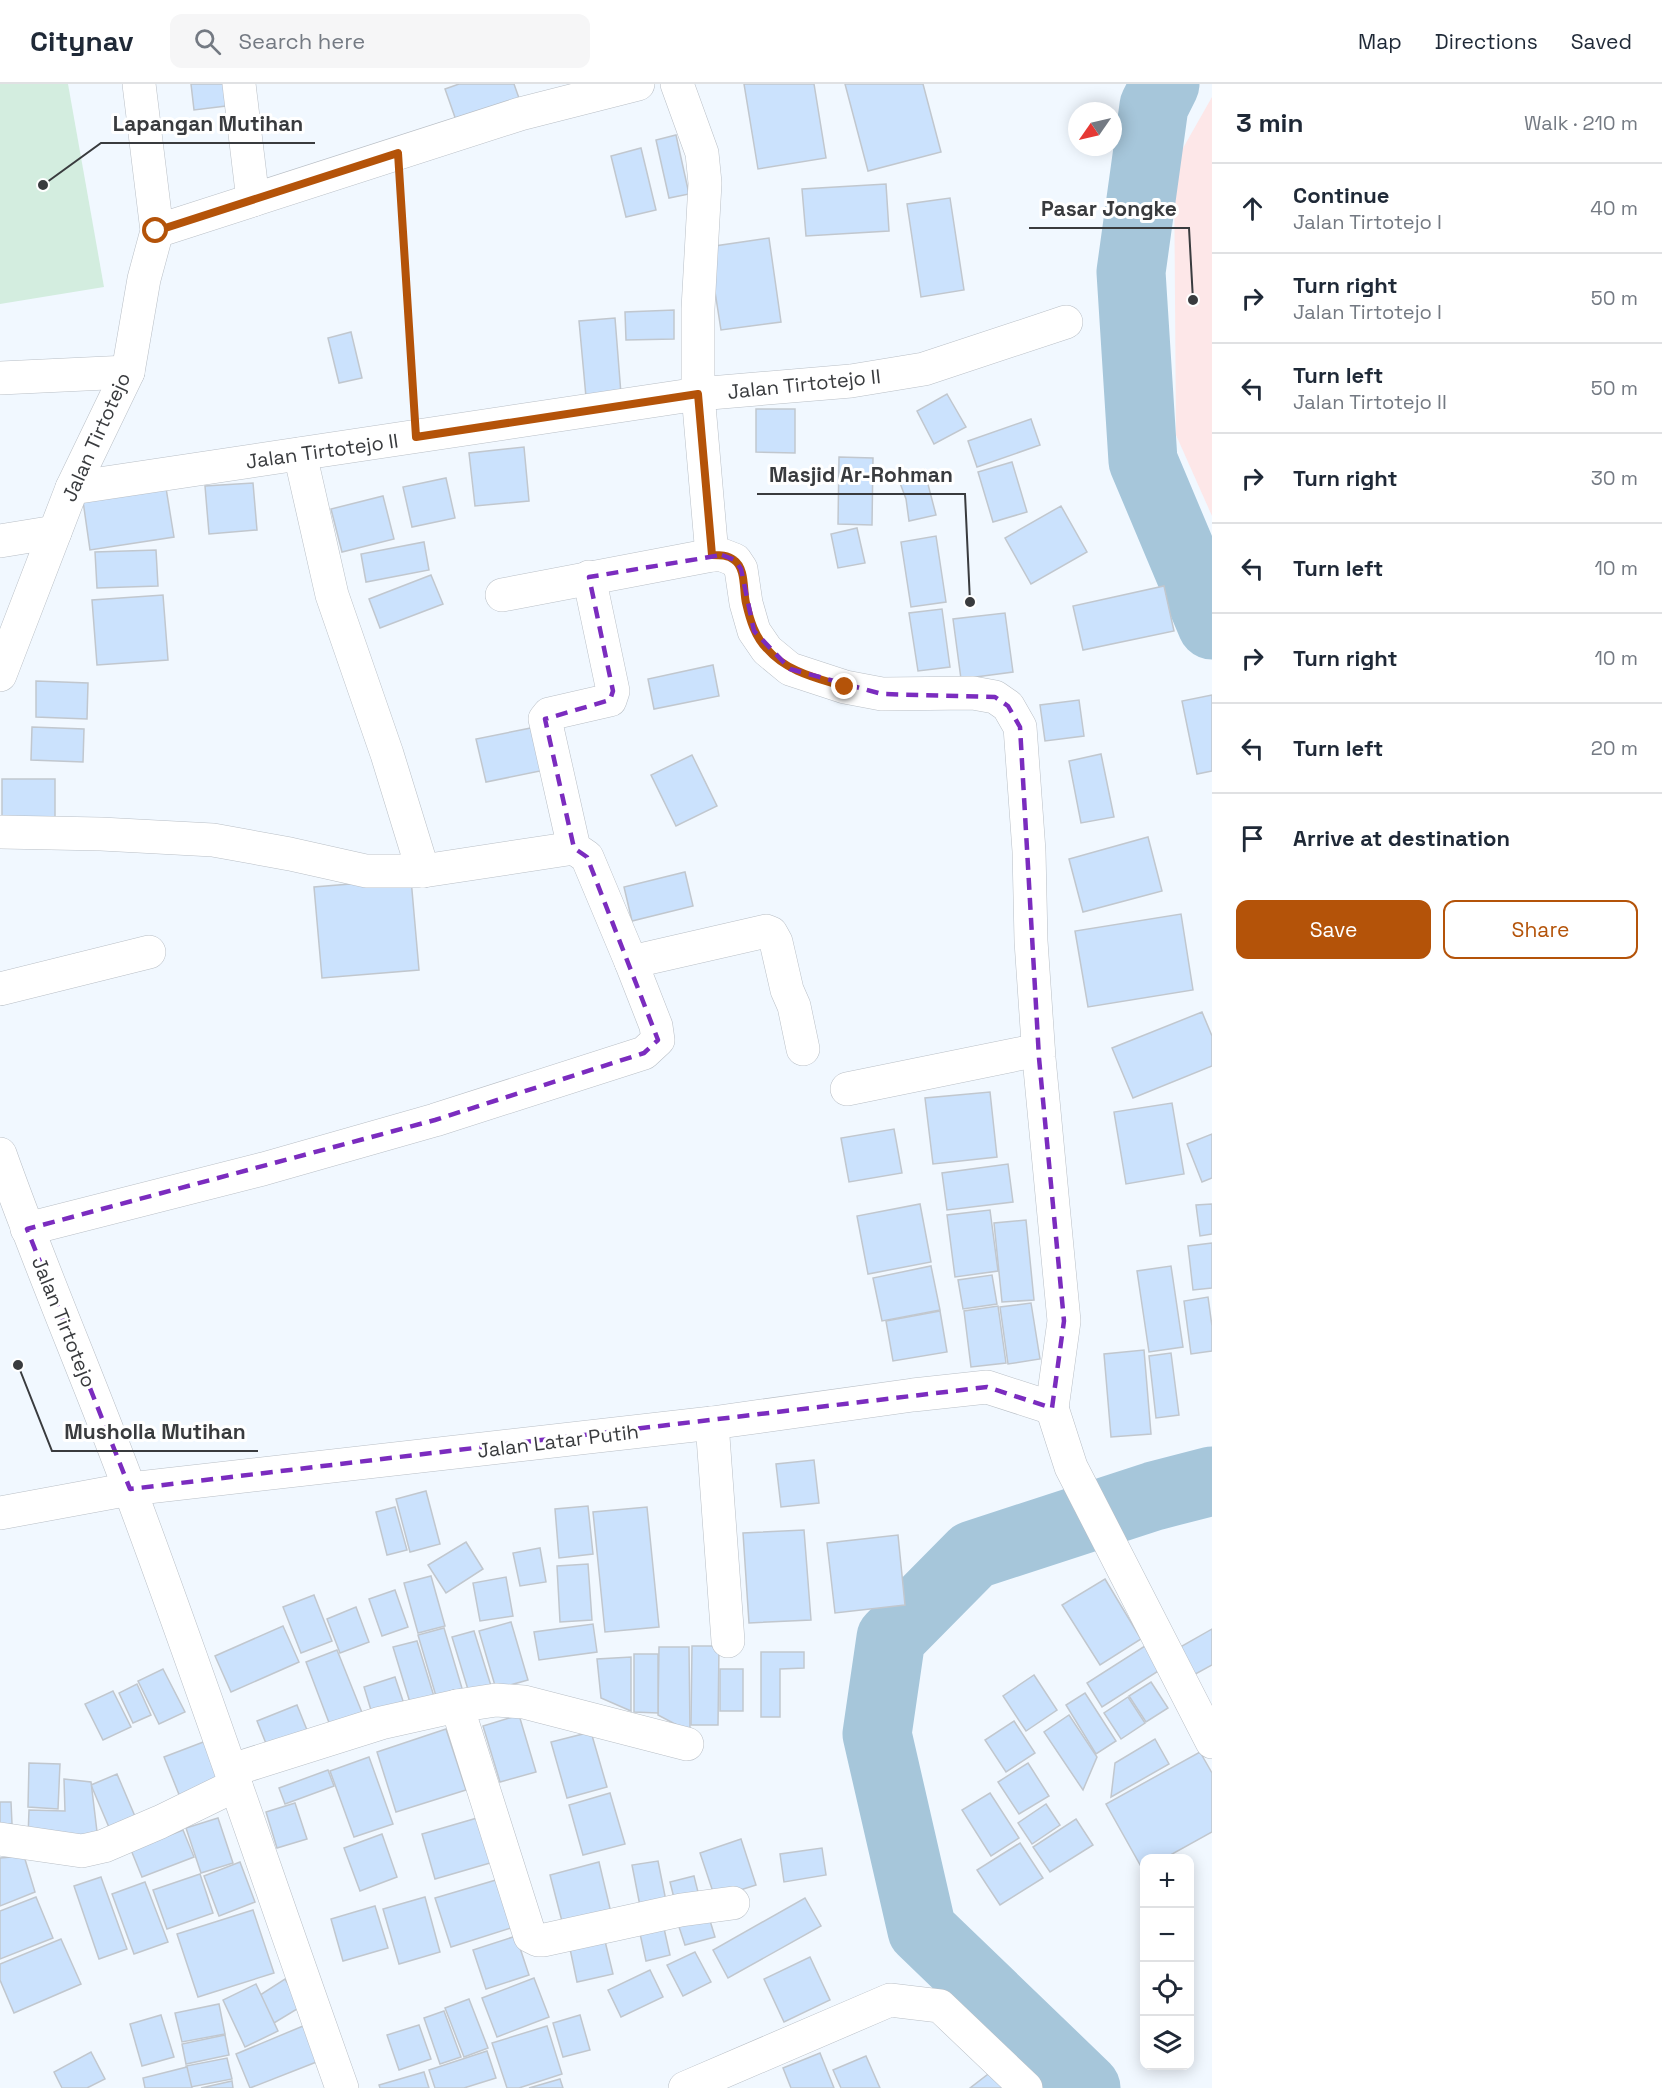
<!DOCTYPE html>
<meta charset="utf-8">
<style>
:root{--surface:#fff;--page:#f6f6f7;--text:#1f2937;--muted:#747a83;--line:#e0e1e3;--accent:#b45309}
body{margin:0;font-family:"Space Grotesk",sans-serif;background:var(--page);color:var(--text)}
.controls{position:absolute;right:18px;bottom:18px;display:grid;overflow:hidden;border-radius:12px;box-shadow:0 3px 15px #0003}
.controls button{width:54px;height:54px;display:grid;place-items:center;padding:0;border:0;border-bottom:2px solid var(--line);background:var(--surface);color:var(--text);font:30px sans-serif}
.compass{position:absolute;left:1068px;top:18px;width:54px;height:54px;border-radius:50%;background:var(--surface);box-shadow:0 3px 15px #0003;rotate:236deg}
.stop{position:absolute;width:18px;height:18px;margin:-14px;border:4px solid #b45309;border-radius:50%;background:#fff}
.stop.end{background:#b45309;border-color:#fff;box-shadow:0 2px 6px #0008}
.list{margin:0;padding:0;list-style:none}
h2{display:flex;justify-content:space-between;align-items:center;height:78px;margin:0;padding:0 24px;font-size:26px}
h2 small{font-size:20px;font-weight:400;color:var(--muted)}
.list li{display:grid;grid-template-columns:39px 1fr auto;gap:18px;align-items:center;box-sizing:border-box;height:90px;padding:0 24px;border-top:2px solid var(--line)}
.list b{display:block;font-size:22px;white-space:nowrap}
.list p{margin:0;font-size:20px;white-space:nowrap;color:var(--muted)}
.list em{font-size:20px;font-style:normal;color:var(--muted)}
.actions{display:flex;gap:12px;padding:18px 24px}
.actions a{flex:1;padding:14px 0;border:2px solid var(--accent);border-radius:12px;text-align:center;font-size:21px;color:var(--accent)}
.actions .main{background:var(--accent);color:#fff}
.icon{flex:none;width:33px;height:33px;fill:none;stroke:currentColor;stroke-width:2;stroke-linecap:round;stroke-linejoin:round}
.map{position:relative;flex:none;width:1212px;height:2004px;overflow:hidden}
header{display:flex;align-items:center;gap:36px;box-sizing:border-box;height:84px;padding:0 30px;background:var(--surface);border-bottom:2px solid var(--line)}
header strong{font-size:28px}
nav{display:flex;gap:33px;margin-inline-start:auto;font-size:21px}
.search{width:420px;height:54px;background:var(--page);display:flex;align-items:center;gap:15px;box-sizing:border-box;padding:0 21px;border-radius:12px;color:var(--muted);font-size:22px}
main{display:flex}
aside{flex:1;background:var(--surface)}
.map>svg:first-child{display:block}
.commercial{fill:#fde7e8}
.green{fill:#d3eddf}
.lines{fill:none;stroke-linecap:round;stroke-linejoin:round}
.river{stroke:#a6c6da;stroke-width:69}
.building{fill:#cbe2fd;stroke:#c1c7ce;stroke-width:1.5}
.minor-casing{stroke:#b9bfc6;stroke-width:34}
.path{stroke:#a0a5aa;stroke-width:4;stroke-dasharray:1.5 4.5;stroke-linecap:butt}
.minor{stroke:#fff;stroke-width:33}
.route{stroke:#b45309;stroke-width:8}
.marked{fill:none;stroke:#7b2cbf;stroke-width:4.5;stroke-dasharray:12 8;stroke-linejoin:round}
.labels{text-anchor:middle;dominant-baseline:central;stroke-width:6;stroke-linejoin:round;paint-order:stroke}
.street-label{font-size:20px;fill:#393b3e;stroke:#fff}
.leader{fill:none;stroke:#393b3e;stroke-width:2}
.callout-dot{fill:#393b3e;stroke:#fff;stroke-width:2}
.callout-label{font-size:21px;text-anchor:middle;font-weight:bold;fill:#393b3e;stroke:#fff;stroke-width:6;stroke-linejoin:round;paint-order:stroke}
</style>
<header>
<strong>Citynav</strong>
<div class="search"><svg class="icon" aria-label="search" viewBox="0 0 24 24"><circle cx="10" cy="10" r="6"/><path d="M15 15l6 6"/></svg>Search here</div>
<nav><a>Map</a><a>Directions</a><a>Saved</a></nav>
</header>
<main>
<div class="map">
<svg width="1212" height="2004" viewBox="0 0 1212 2004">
<rect width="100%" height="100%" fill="#f1f8ff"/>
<!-- commercial -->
<polygon class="commercial" points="1212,13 1212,432 1176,351 1174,80"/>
<!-- green -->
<polygon class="green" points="0,0 68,0 104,203 0,220"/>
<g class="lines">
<!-- river -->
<g class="river">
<polyline points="1165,0 1154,22 1131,188 1143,377 1212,541"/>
<polyline points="1086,2004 922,1846 877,1650 891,1554 973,1471 1154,1412 1212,1397"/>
</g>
</g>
<!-- building -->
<g class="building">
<polygon points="191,0 231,0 234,21 194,26"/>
<polygon points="459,0 514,0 520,17 457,39 445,5"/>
<polygon points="744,0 814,0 826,74 758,85"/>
<polygon points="845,0 923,0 941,68 868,87"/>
<polygon points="676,51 689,110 669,114 656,56"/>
<polygon points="641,64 656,126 626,133 611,72"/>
<polygon points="886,100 889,147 806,152 802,105"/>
<polygon points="950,114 964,206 921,213 907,120"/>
<polygon points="769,154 781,238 721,246 708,163"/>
<polygon points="674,226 674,255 626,256 625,228"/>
<polygon points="615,234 621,310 586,313 579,237"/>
<polygon points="351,248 362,294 339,299 328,254"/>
<polygon points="947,310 966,343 934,360 917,327"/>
<polygon points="756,325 795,325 795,369 756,368"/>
<polygon points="1031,335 1040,361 977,383 968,357"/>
<polygon points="524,363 529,417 475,422 469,369"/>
<polygon points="839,373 873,374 872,441 838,440"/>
<polygon points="1012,378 1027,428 993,438 978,388"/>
<polygon points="924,385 936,431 909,437 906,415 897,391"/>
<polygon points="446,394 455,434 412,443 403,403"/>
<polygon points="253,399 257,446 209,450 205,402"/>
<polygon points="166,404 174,453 90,466 83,417"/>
<polygon points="383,412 394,455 342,468 331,425"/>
<polygon points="1061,422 1087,468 1031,500 1005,454"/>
<polygon points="857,444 865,479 838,484 831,450"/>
<polygon points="936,452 946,518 911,523 901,458"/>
<polygon points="424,458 429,486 366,498 361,470"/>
<polygon points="156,466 158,502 97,504 95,468"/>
<polygon points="431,491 443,520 380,544 369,515"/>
<polygon points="1164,502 1174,547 1083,566 1073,522"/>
<polygon points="163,511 168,576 97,581 92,516"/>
<polygon points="942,525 950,583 918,587 909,529"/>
<polygon points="1005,529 1013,588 961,595 953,535"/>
<polygon points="713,581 719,612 654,625 648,595"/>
<polygon points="36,597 88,599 87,635 36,633"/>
<polygon points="1212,611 1212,687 1197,690 1182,617"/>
<polygon points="1079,616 1084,652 1045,657 1040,621"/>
<polygon points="541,642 550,685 486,698 476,655"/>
<polygon points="32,643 84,645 83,678 31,676"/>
<polygon points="1101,670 1114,733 1081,739 1069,677"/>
<polygon points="692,671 717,722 676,742 651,691"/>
<rect x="2" y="695" width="53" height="38"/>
<polygon points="1148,753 1162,807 1083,828 1069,775"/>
<polygon points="685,788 693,822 632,837 624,803"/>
<polygon points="411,795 419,886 322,894 314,803"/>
<polygon points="1181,830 1193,906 1088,923 1075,847"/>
<polygon points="1202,928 1212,952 1212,982 1133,1014 1112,964"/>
<polygon points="990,1008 997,1073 933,1080 925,1014"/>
<polygon points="1172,1019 1184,1090 1126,1100 1114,1028"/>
<polygon points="894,1045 902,1089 849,1098 841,1054"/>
<polygon points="1212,1050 1212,1094 1202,1098 1187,1060"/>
<polygon points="1008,1080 1013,1118 947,1126 942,1089"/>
<polygon points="920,1120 931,1178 868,1190 857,1132"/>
<polygon points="1212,1120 1212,1150 1200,1152 1196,1121"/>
<polygon points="990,1126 998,1187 955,1193 947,1131"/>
<polygon points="1026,1136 1034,1216 1002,1218 994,1139"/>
<polygon points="1212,1159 1212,1204 1193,1206 1188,1162"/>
<polygon points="931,1182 940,1226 882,1237 873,1194"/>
<polygon points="1171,1182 1183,1263 1149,1268 1137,1187"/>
<polygon points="992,1191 997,1220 963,1225 958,1196"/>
<polygon points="1208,1213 1212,1242 1212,1267 1191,1270 1184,1217"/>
<polygon points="1031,1219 1040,1275 1008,1280 1000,1223"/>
<polygon points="998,1222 1006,1279 971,1283 964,1227"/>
<polygon points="940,1227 947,1268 893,1277 886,1237"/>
<polygon points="1144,1266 1151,1350 1111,1353 1104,1270"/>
<polygon points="1171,1269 1179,1331 1156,1334 1149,1272"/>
<polygon points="814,1376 819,1419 781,1423 776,1380"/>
<polygon points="426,1407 440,1460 410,1468 396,1415"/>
<polygon points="588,1422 593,1470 559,1474 555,1425"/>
<polygon points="395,1423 407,1466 387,1471 376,1428"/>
<polygon points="647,1423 659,1543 605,1548 593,1428"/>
<polygon points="804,1446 811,1536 749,1539 743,1449"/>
<polygon points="898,1451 905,1521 835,1529 827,1459"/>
<polygon points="466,1458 483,1485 446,1509 428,1481"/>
<polygon points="540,1464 546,1498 520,1502 513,1469"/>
<polygon points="588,1480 592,1536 560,1538 557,1482"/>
<polygon points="431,1492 445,1542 418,1549 404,1499"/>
<polygon points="506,1493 513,1532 480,1537 473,1499"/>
<polygon points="1105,1495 1141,1555 1100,1581 1062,1521"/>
<polygon points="395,1506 408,1543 382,1552 369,1515"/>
<polygon points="314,1511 332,1557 301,1569 283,1523"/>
<polygon points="356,1523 369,1558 340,1569 327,1535"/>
<polygon points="511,1538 528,1596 496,1605 479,1547"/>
<polygon points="593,1540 597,1568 539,1576 534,1548"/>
<polygon points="283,1542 299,1578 231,1608 215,1572"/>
<polygon points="444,1544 464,1611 438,1619 418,1551"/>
<polygon points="1212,1545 1212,1581 1190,1593 1175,1566"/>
<polygon points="474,1547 492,1605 470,1612 452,1553"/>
<polygon points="417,1557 436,1619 412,1625 393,1563"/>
<polygon points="1148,1560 1163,1584 1102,1623 1087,1599"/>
<polygon points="692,1562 719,1562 718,1641 691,1641"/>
<polygon points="659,1563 689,1563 690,1648 658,1631"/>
<polygon points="337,1566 363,1631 331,1644 306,1578"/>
<polygon points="761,1568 804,1568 804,1584 780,1585 780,1633 761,1633"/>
<polygon points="634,1570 658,1570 658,1629 634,1628"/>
<polygon points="631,1573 631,1627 601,1614 597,1575"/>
<polygon points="163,1585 185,1628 159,1640 138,1597"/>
<rect x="720" y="1585" width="23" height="42"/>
<polygon points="1034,1591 1057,1626 1026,1647 1003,1612"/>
<polygon points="395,1593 406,1626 374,1636 364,1603"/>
<polygon points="1151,1598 1168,1624 1146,1638 1129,1612"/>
<polygon points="137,1600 151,1631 133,1639 119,1609"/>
<polygon points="113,1607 131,1643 103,1656 85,1620"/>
<polygon points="1085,1609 1116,1657 1096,1670 1066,1621"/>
<polygon points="1128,1613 1145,1639 1121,1655 1104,1629"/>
<polygon points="297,1621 311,1656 271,1672 257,1637"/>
<polygon points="519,1631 536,1688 500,1698 483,1642"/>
<polygon points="1069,1631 1097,1673 1083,1706 1044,1648"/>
<polygon points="1014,1637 1035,1669 1006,1688 985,1656"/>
<polygon points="446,1645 466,1706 396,1728 377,1668"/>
<polygon points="591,1648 607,1703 567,1714 551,1658"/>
<polygon points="1155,1655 1169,1680 1111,1713 1115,1679"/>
<polygon points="206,1657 222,1697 180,1713 164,1673"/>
<polygon points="1200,1668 1212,1689 1212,1748 1165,1774 1144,1774 1143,1786 1106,1720"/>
<polygon points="369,1673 393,1740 354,1753 330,1687"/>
<polygon points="29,1679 60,1680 58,1725 28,1723"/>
<polygon points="1028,1679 1049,1712 1019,1730 998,1698"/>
<polygon points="328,1686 334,1702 285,1720 279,1704"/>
<polygon points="117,1690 137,1737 111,1748 91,1701"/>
<polygon points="64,1695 91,1698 98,1756 28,1753 29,1726 65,1727"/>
<polygon points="610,1709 625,1760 583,1771 569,1721"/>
<polygon points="990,1709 1019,1754 991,1772 962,1726"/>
<polygon points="0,1718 11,1718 12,1740 0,1740"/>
<polygon points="295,1719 307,1755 277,1764 266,1728"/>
<polygon points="1046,1720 1060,1741 1032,1760 1018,1739"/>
<polygon points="484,1732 497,1777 435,1795 422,1750"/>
<polygon points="218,1734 233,1779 201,1789 186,1744"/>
<polygon points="1076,1735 1093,1761 1050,1788 1033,1763"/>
<polygon points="183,1746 194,1773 142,1793 131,1766"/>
<polygon points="382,1750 397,1793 360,1807 344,1764"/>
<polygon points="741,1755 756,1801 715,1814 700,1769"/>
<polygon points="1020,1759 1043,1794 1000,1821 977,1786"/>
<polygon points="822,1764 826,1791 784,1798 780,1770"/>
<polygon points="24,1772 35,1808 0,1822 0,1774"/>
<polygon points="658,1777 666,1817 640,1822 632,1781"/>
<polygon points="240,1778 255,1818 219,1832 204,1792"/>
<polygon points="599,1778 612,1833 564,1845 550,1791"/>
<polygon points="200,1790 213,1829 167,1845 153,1806"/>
<polygon points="694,1792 700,1816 676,1822 670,1798"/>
<polygon points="101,1793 127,1865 99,1875 74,1802"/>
<polygon points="496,1796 511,1844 451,1863 435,1814"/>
<polygon points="145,1798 168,1858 134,1870 112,1810"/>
<polygon points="36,1813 53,1854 0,1875 0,1827"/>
<polygon points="425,1813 440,1868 399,1880 383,1825"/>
<polygon points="805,1814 821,1842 728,1894 713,1866"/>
<polygon points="375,1822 388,1864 343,1877 331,1835"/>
<polygon points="253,1826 274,1889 198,1913 177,1850"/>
<polygon points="708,1830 715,1853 685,1861 678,1840"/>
<polygon points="663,1840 670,1871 646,1877 639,1845"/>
<polygon points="516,1852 529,1891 486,1905 473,1866"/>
<polygon points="604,1853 613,1890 577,1898 569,1860"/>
<polygon points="61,1855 81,1900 14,1929 0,1896 0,1880"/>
<polygon points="695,1868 711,1898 683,1912 667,1881"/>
<polygon points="810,1873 830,1916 784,1938 764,1895"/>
<polygon points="650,1886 663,1913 621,1933 608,1906"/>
<polygon points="534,1894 549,1933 497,1953 482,1914"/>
<polygon points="285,1895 302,1922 274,1939 257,1913"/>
<polygon points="256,1900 278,1947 245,1963 223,1916"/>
<polygon points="469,1915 488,1964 464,1973 445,1924"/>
<polygon points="219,1920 225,1950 182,1958 175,1929"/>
<polygon points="444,1927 461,1973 440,1980 424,1934"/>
<polygon points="161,1931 174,1973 142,1982 130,1940"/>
<polygon points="580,1931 590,1966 563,1973 553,1939"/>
<polygon points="419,1941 431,1975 399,1986 387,1951"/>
<polygon points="303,1942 319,1977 250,2004 236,1970"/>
<polygon points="547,1942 562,1990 519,2004 507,2004 492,1959"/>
<polygon points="225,1951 229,1971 186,1980 182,1960"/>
<polygon points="487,1967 496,1994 464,2004 435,2004 429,1986"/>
<polygon points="91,1968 105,1995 87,2004 62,2004 54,1988"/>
<polygon points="820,1969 834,2004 791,2004 783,1984"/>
<polygon points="866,1972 880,2004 841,2004 833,1986"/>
<polygon points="227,1974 232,1995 191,2003 186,1982"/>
<polygon points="187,1983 192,2004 145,2004 143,1994"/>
<polygon points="996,1984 1012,2004 970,2004"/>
<polygon points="424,1988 429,2004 380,2004 379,2001"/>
<polygon points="560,1995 563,2004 529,2004"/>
<polygon points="232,1997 233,2004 201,2004"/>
</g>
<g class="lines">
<!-- minor casing -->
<g class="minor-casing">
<g id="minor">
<polyline points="239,0 253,116"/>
<polyline points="677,0 702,69 705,99 698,225 698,310 712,471 722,471 735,476 741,485 746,519 754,547 767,566 790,585 845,603 882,610 973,609 995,613 1008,622 1020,643 1029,767 1031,857 1039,974 1064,1237 1052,1324"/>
<polyline points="157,147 520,30 638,0"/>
<polyline points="0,294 128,288"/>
<polyline points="300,370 332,511 387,670 423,787"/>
<polyline points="72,404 698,310 851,297 924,285 1066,238"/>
<polyline points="0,457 55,448"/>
<polyline points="502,511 712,471"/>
<polyline points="0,591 72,404 128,288 144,195 157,147 139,0"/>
<polyline points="0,748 101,750 213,756 290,770 366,787 423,787 574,764"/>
<polyline points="631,878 766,847 771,849 776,858 787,906 794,922 803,965"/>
<polyline points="0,905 149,868"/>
<polyline points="847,1005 1038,966"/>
<path d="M0 1070C40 1183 88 1293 130 1406 204 1604 271 1805 342 2004"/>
<polyline points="27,1145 263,1085 435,1036 644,969 658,956 656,942 631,878 587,773 574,764 545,635 549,630 610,616 613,607 589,493"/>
<polyline points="712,1339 728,1557"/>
<polyline points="0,1429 130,1405 712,1339 913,1311 987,1303 1052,1324 1071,1383 1212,1658"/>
<polyline points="457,1622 530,1852 538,1856 544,1856 681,1826 733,1819"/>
<polyline points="232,1686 381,1639 457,1622 496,1616 524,1618 687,1660"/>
<polyline points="0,1755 82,1767 104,1762 160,1738 236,1701"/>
<polyline points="685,2004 890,1916 940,1922 1026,2004"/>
</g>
</g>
<!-- path -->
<polyline class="path" points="401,106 414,317"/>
<!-- minor -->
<use href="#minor" class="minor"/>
</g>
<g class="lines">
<!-- route -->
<path class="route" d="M156 147 398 69 416 353 698 310 712 471C720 471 728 471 734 476 746 484 743 507 746 519 750 536 755 553 767 565 787 588 817 594 845 603"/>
</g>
<!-- marked area -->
<path class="marked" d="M722 471 735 476 741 485 754 547 790 585 882 610 995 613 1008 622 1020 643 1039 974 1064 1237 1052 1324 987 1303 130 1405 27 1145 435 1036 644 969 658 956 587 773 574 764 545 635 610 616 613 607 589 493Z"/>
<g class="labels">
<!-- street labels -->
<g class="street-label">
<text transform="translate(804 300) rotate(-6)">Jalan Tirtotejo II</text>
<text transform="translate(96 353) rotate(-66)">Jalan Tirtotejo</text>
<text transform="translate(322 367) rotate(-8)">Jalan Tirtotejo II</text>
<text transform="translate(64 1238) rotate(68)">Jalan Tirtotejo</text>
<text transform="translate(558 1357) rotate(-7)">Jalan Latar Putih</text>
</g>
</g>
<!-- callouts -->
<path class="leader" d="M43 101L101 59H315M1193 216L1189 144H1029M970 518L965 410H757M18 1281L52 1367H258"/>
<g class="callout-dot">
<circle cx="43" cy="101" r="6"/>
<circle cx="1193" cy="216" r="6"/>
<circle cx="970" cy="518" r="6"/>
<circle cx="18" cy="1281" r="6"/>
</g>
<g class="callout-label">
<text x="208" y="47">Lapangan Mutihan</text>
<text x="1109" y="132">Pasar Jongke</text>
<text x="861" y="398">Masjid Ar-Rohman</text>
<text x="155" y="1355">Musholla Mutihan</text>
</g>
</svg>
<div class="controls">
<button>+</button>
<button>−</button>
<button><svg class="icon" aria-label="locate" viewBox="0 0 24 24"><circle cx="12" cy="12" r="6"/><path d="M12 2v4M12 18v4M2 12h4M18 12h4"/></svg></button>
<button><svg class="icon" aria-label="layers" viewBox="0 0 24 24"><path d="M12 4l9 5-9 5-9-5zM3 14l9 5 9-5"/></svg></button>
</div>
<svg class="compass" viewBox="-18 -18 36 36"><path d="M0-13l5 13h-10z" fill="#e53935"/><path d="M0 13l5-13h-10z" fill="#747a83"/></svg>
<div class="stop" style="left:156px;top:147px"></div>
<div class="stop end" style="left:845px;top:603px"></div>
</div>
<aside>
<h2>3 min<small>Walk · 210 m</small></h2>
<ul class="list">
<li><svg class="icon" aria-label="ahead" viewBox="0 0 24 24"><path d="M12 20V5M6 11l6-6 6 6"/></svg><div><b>Continue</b><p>Jalan Tirtotejo I</p></div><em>40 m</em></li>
<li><svg class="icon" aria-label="right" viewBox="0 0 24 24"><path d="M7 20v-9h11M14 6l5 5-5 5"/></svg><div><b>Turn right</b><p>Jalan Tirtotejo I</p></div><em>50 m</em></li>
<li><svg class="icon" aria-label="left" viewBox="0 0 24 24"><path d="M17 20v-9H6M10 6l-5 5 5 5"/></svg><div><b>Turn left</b><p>Jalan Tirtotejo II</p></div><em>50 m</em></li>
<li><svg class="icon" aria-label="right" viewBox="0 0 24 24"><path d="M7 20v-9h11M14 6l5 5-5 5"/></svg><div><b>Turn right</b></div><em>30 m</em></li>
<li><svg class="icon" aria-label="left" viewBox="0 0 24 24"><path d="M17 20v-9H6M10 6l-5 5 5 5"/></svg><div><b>Turn left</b></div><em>10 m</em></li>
<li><svg class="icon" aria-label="right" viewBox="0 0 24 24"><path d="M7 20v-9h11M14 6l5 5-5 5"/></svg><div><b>Turn right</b></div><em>10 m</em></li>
<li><svg class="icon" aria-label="left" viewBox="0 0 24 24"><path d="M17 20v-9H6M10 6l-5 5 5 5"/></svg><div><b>Turn left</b></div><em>20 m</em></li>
<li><svg class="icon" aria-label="arrive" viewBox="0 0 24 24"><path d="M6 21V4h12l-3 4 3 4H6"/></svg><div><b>Arrive at destination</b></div></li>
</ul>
<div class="actions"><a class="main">Save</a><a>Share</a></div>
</aside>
</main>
